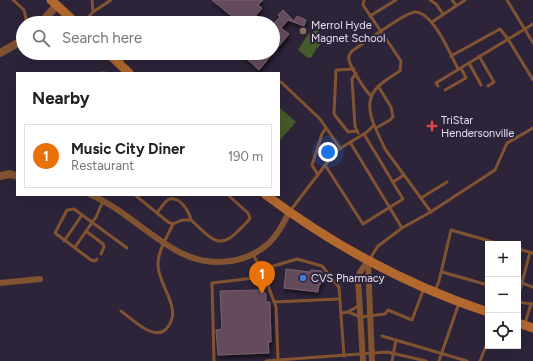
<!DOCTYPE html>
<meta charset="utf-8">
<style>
:root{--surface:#fff;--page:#f6f6f6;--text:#222;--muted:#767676;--line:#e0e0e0;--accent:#db2777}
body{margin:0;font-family:Figtree,sans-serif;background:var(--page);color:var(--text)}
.controls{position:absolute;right:12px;bottom:12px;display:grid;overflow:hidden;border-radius:0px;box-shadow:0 4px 16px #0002}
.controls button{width:36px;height:36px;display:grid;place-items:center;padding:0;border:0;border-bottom:1px solid var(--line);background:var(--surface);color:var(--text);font:20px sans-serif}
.you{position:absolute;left:328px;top:152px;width:14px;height:14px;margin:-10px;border:3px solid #fff;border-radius:50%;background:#1a73e8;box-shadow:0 0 0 6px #1a73e833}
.badge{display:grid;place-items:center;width:26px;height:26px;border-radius:50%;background:var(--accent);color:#fff;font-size:13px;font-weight:700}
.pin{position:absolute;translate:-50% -33px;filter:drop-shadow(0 1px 2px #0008)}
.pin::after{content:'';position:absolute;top:21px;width:14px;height:12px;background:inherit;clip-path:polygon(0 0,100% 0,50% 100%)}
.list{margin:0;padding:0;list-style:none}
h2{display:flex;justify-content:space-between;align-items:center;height:52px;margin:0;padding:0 16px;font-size:17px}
h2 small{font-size:13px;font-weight:400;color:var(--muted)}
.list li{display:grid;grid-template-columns:26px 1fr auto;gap:12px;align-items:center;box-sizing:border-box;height:64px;margin:0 8px 8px;padding:0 8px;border:1px solid var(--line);border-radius:0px}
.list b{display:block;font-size:15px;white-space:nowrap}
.list p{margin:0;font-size:13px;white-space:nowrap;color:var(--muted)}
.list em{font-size:13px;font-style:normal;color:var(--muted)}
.icon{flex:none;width:22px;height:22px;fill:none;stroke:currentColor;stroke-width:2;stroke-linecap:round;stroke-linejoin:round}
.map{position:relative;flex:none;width:533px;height:361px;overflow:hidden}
.search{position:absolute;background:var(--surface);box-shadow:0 4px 16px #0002;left:16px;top:16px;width:264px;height:44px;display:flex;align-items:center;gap:10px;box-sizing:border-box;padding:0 14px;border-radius:22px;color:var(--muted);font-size:15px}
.panel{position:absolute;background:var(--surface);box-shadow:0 4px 16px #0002;left:16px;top:72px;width:264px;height:124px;border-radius:0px}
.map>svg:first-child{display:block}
.green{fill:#455b2a}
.building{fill:#634b5c;stroke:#796071;filter:url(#shadow)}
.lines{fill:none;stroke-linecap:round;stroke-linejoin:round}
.service{stroke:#825331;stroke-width:3}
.minor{stroke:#825331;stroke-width:6}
.tertiary{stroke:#825331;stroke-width:8}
.secondary{stroke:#b3682e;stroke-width:9}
.education-dot{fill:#8d6e63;stroke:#2d243a;stroke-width:1.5}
.health-dot{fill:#e0444e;stroke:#2d243a;stroke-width:1.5}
.shop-dot{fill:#3f7fe0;stroke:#2d243a;stroke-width:1.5}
.labels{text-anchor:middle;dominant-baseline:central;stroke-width:4;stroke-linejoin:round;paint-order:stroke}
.poi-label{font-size:11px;fill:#e5dfee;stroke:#2d243a;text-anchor:start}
</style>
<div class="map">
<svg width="533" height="361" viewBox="0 0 533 361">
<defs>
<filter id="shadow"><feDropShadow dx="1.5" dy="3" stdDeviation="2" flood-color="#0009"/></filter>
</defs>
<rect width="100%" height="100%" fill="#2d243a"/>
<!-- green -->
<g class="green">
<path d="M317 30 323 35C324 45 314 48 312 57L308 58 298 50 308 34Z"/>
<polygon points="279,107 296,122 279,141"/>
</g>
<!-- building -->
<g class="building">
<polygon points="212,0 263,0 258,5 262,8 253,19 259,23 240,23"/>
<polygon points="283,10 294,21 297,16 306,20 304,26 288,20 281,28 289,34 273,53 273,24 280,17 278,15"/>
<polygon points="240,53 273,53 259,70"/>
<polygon points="286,269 310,272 311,270 322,271 321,284 319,285 318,292 284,288"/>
<polygon points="262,290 266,294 266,302 270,302 271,342 268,342 269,353 218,355 216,330 222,329 220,291"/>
</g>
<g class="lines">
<!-- service -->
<g class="service">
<polyline points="13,0 24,10 27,23"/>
<polyline points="92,0 93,12"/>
<polyline points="430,0 436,4 443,14"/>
<polyline points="452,0 456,5"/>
<polyline points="507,0 533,43"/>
<polyline points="370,16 396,0"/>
<polyline points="432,22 465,0"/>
<polyline points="83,23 93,12 111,0"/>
<polyline points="451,56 500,29 508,39 533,80"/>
<polyline points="479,56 494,82 488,86"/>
<polyline points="120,62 128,53"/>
<polyline points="469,63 481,85"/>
<polyline points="354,69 336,70 334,114 348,132 357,131"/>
<polyline points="100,73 105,73"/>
<polyline points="356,73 352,79 355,126 358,133"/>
<polyline points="281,82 320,119 340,148"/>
<polyline points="438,86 436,83 533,24"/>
<polyline points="445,90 466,78 461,68"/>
<path d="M371 96C365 90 351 69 349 60 348 56 350 54 352 51 363 44 405 12 415 12 433 12 451 55 458 69"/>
<polyline points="374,125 385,149 431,212"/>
<polyline points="376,128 390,120 393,117 391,107 378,86"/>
<polyline points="350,142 402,228"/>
<polyline points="325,165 363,224 403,199 364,134"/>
<polyline points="318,175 312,165 322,134 326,128"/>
<polyline points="393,182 404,175"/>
<path d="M135 195 168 222 173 224 182 220H191C208 235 218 252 237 232 242 227 247 223 250 218L248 213 228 195"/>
<polyline points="421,198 447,182"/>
<path d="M290 211 336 151 367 132 374 125C362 95 376 86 400 71L401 61 363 5 364 0"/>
<path d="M157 213C160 209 165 200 170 199 181 197 189 212 191 220"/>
<polyline points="86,231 103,244 104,247 101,254"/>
<polyline points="64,241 82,215"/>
<polyline points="75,247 96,217 103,201"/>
<polyline points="518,249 533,253"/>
<polyline points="253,254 266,280 276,307 278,360 387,352 426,361"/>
<polyline points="97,259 95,261 91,260 55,233 67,210 74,209 127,248"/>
<polyline points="369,260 378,246 402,228 429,213 495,170 507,143 533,128"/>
<polyline points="260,270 297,259 322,266 339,287 344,356"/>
<polyline points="442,272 488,285"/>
<polyline points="522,283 533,287"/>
<polyline points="435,291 439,281 451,230 500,244"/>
<polyline points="518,298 530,252"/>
<polyline points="274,302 339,299"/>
<polyline points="518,302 531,304"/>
<path d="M121 311C131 318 155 343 167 328 184 308 157 285 158 264 158 251 167 237 173 224"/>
<polyline points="348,312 361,317 385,314 388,310 412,320 424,288"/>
<polyline points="341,313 348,312 360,305"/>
<polyline points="525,323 531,304 533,304"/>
<polyline points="382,336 467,361"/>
<polyline points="214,361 212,283 263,277"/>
<polyline points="266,361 278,360"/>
<polyline points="392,361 396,340"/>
<polyline points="439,361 459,303"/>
<polyline points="480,361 488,341"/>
</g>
<!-- minor -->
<g class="minor">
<path d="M91 195C124 209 149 237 181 253 209 267 245 265 269 243 278 234 284 223 289 212"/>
<polyline points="368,261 372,361"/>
<polyline points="0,283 40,279"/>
<polyline points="363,361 358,279 360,272 368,261"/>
</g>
<!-- tertiary -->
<g class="tertiary">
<polyline points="41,23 57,5"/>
<polyline points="0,53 23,40"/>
<polyline points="0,176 10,174 17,176"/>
</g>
<!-- secondary -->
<g class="secondary">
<polyline points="51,0 76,23"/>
<polyline points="108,53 129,73"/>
<path d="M266 195C333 245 409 286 488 312"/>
<polyline points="518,323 533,328"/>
</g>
</g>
<!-- markers -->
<circle class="education-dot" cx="303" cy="31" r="4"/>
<path class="health-dot" d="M430 120h4v4h4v4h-4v4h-4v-4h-4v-4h4z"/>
<circle class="shop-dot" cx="303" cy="278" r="4"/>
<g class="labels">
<!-- poi labels -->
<g class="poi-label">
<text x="311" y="25">Merrol Hyde<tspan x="311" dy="13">Magnet School</tspan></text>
<text x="441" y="120">TriStar<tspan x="441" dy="13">Hendersonville</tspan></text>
<text x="311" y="278">CVS Pharmacy</text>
</g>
</g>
</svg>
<div class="controls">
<button>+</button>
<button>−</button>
<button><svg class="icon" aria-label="locate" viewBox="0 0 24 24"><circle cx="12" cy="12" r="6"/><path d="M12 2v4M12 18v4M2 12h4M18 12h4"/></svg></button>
</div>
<div class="you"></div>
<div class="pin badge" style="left:262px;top:294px;background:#e8710a">1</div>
<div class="search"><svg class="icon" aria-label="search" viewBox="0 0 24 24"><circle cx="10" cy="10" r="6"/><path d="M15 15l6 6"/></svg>Search here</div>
<section class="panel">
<h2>Nearby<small></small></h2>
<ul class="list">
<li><span class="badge" style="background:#e8710a">1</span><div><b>Music City Diner</b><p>Restaurant</p></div><em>190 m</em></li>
</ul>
</section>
</div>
